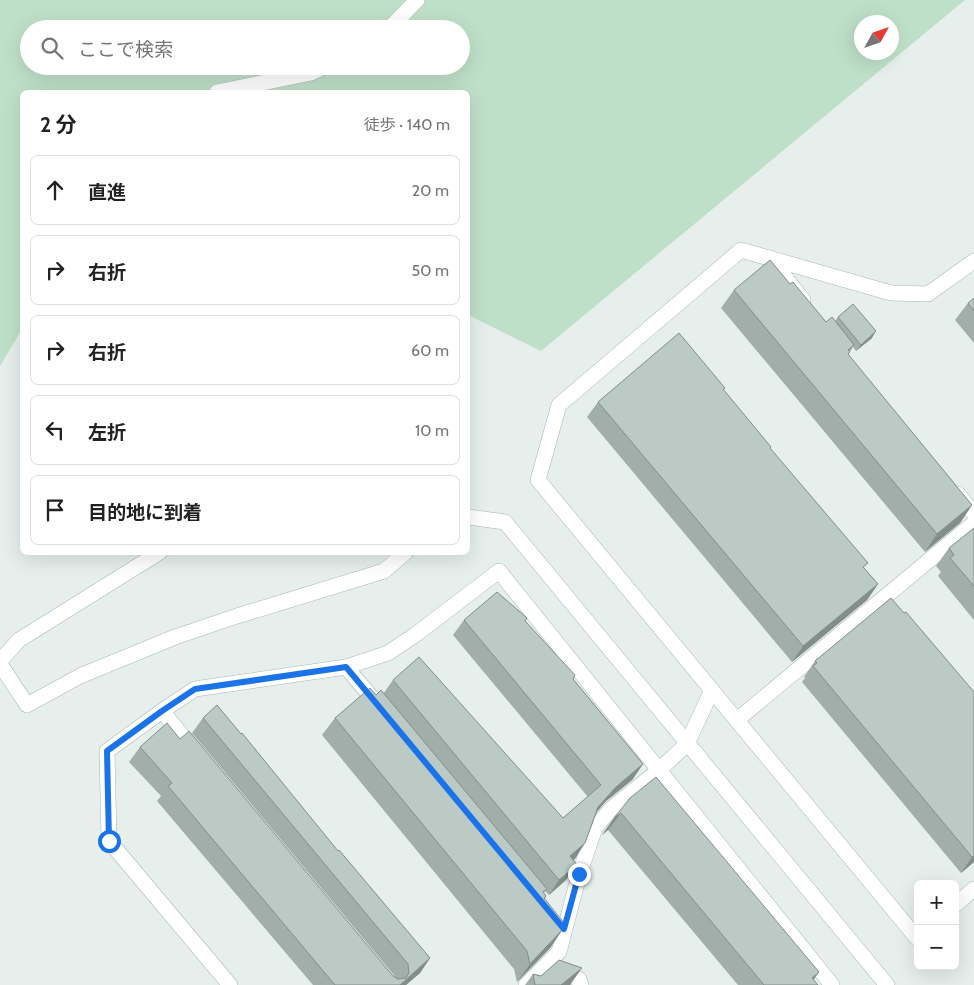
<!DOCTYPE html>
<html lang="ja">
<meta charset="utf-8">
<style>
:root{--surface:#fff;--page:#f2f2f2;--text:#222;--muted:#767676;--line:#e0e0e0}
body{margin:0;font-family:Cabin,"Noto Sans JP",sans-serif;background:var(--page);color:var(--text)}
.controls{position:absolute;right:15px;bottom:15px;display:grid;overflow:hidden;border-radius:8px;box-shadow:0 5px 20px #0002}
.controls button{width:45px;height:45px;display:grid;place-items:center;padding:0;border:0;border-bottom:1px solid var(--line);background:var(--surface);color:var(--text);font:25px sans-serif}
.compass{position:absolute;left:854px;top:15px;width:45px;height:45px;border-radius:50%;background:var(--surface);box-shadow:0 5px 20px #0002;rotate:50deg}
.stop{position:absolute;width:15px;height:15px;margin:-11px;border:4px solid #1a73e8;border-radius:50%;background:#fff}
.stop.end{background:#1a73e8;border-color:#fff;box-shadow:0 1px 5px #0008}
.list{margin:0;padding:0;list-style:none}
h2{display:flex;justify-content:space-between;align-items:center;height:65px;margin:0;padding:0 20px;font-size:21px}
h2 small{font-size:16px;font-weight:400;color:var(--muted)}
.list li{display:grid;grid-template-columns:32px 1fr auto;gap:15px;align-items:center;box-sizing:border-box;height:70px;margin:0 10px 10px;padding:0 10px;border:1px solid var(--line);border-radius:8px}
.list b{display:block;font-size:19px;white-space:nowrap}
.list em{font-size:16px;font-style:normal;color:var(--muted)}
.icon{flex:none;width:28px;height:28px;fill:none;stroke:currentColor;stroke-width:2;stroke-linecap:round;stroke-linejoin:round}
.map{position:relative;flex:none;width:974px;height:985px;overflow:hidden}
.search{position:absolute;background:var(--surface);box-shadow:0 5px 20px #0002;left:20px;top:20px;width:450px;height:55px;display:flex;align-items:center;gap:12px;box-sizing:border-box;padding:0 18px;border-radius:28px;color:var(--muted);font-size:19px}
.panel{position:absolute;background:var(--surface);box-shadow:0 5px 20px #0002;left:20px;top:90px;width:450px;height:465px;border-radius:8px}
.map>svg:first-child{display:block}
.green{fill:#bfe0c8;fill-rule:evenodd}
.lines{fill:none;stroke-linecap:round;stroke-linejoin:round}
.lane-casing{stroke:#a8b8b2;stroke-width:16}
.street-casing{stroke:#a8b8b2;stroke-width:16}
.lane{stroke:#fff;stroke-width:15}
.street{stroke:#fff;stroke-width:15}
.wall{fill:#a1aea9}
.shaded-wall{fill:#838d89}
.building{fill:#bbcac4;stroke:#838d89}
.route{stroke:#1a73e8;stroke-width:6}
</style>
<div class="map">
<svg width="974" height="985" viewBox="0 0 974 985">
<rect width="100%" height="100%" fill="#e6efeb"/>
<!-- green -->
<path class="green" d="M0 0H965L541 351 468 315V92H22V329L0 366ZM862 22H892V52H862ZM29 29H461V66H29Z"/>
<g class="lines">
<!-- lane casing -->
<g class="lane-casing">
<g id="lane">
<polyline points="770,258 803,300"/>
<polyline points="958,494 974,514"/>
<polyline points="346,667 379,706"/>
<polyline points="162,711 196,752"/>
<polyline points="737,720 974,523"/>
<polyline points="955,905 974,889"/>
<polyline points="918,936 916,937 538,480 559,405 741,250 891,293 928,294 974,261"/>
<polyline points="558,972 579,979 581,985"/>
<polyline points="230,985 109,841 107,751 162,711 195,689 346,667 388,653 415,635 499,571 832,985"/>
<polyline points="526,985 559,952 579,875 595,828 611,809 659,770 687,744 712,690"/>
</g>
</g>
<!-- street casing -->
<g class="street-casing">
<g id="street">
<polyline points="389,29 417,0"/>
<polyline points="217,92 311,73 326,66"/>
<polyline points="468,517 505,522 887,985"/>
<polyline points="0,661 19,640 160,552"/>
<polyline points="0,664 27,705 80,676 175,637 237,616 384,571 406,552"/>
</g>
</g>
<!-- lane -->
<use href="#lane" class="lane"/>
<!-- street -->
<use href="#street" class="street"/>
</g>
<!-- wall -->
<g class="wall">
<polygon points="790,284 826,322 835,321 838,317 872,338 856,351 853,347 848,355 972,505 960,523 925,552 721,308 734,290"/>
<polygon points="974,298 974,343 955,320 968,303"/>
<polygon points="724,390 864,568 878,584 867,600 792,662 587,417 598,402"/>
<polygon points="974,528 974,620 938,576 941,572 936,566 949,548"/>
<polygon points="891,598 974,862 961,873 802,682 805,678 804,677 815,661"/>
<polygon points="464,620 525,621 643,764 632,780 605,802 597,812 585,843 573,860 566,880 549,895 545,891 544,893 546,896 545,899 551,947 517,982 514,969 322,735 335,718 376,695 383,694 393,680 563,818 588,797 453,635"/>
<polygon points="203,718 338,851 430,958 420,973 406,985 313,985 157,801 161,796 129,762 140,747 180,739 393,976 397,979 192,733"/>
<polygon points="630,798 814,980 818,985 738,985 608,830 602,835"/>
<polygon points="533,974 570,985 525,985"/>
</g>
<!-- shaded-wall -->
<g class="shaded-wall">
<polygon points="876,331 872,338 856,351 861,345"/>
<polygon points="972,505 960,523 925,552 937,534"/>
<polygon points="878,584 867,600 792,662 803,646"/>
<polygon points="643,764 632,780 605,802 588,822 598,807 616,787"/>
<polygon points="621,813 608,830 602,835 614,818"/>
<polygon points="585,843 575,859 560,871 570,856"/>
<polygon points="974,856 974,862 961,873 972,857"/>
<polygon points="577,865 566,880 549,895 559,880"/>
<polygon points="563,929 551,947 517,982 530,964"/>
<polygon points="430,958 420,973 406,985 400,985"/>
<polygon points="582,968 570,985 561,985"/>
<polygon points="819,972 810,985 812,978"/>
</g>
<!-- building -->
<g class="building">
<polygon points="770,260 790,284 793,282 826,322 832,317 854,345 848,350 850,352 848,354 972,505 937,534 734,290"/>
<polygon points="974,298 974,311 968,303"/>
<polygon points="853,304 876,331 861,345 838,317"/>
<polygon points="679,333 725,388 723,389 771,447 770,448 868,563 863,567 878,584 803,646 598,402"/>
<polygon points="974,528 974,586 950,558 954,555 949,548"/>
<polygon points="497,592 527,618 525,621 575,675 573,679 643,764 616,787 598,807 585,843 570,856 577,865 559,880 393,680 419,657 563,818 601,785 464,620"/>
<polygon points="891,598 904,613 906,612 974,692 974,856 972,857 813,666 817,663 815,661"/>
<polygon points="370,688 376,695 381,690 547,889 543,892 546,896 544,898 565,924 563,929 530,964 527,951 335,718"/>
<polygon points="217,705 241,734 242,733 338,851 339,850 430,958 400,985 335,985 168,786 172,783 140,747 167,723 180,739 189,731 393,976 398,979 406,978 409,973 408,964 203,718"/>
<polygon points="656,777 819,972 812,978 818,985 764,985 621,813 614,818 630,798"/>
<polygon points="559,960 582,968 561,985 535,985 533,974 541,976"/>
</g>
<g class="lines">
<!-- route -->
<polyline class="route" points="109,841 107,751 162,711 195,689 346,667 564,929 579,874"/>
</g>
</svg>
<div class="controls">
<button>+</button>
<button>−</button>
</div>
<svg class="compass" viewBox="-18 -18 36 36"><path d="M0-13l5 13h-10z" fill="#e53935"/><path d="M0 13l5-13h-10z" fill="#767676"/></svg>
<div class="stop" style="left:109px;top:841px"></div>
<div class="stop end" style="left:579px;top:874px"></div>
<div class="search"><svg class="icon" aria-label="search" viewBox="0 0 24 24"><circle cx="10" cy="10" r="6"/><path d="M15 15l6 6"/></svg>ここで検索</div>
<section class="panel">
<h2>2 分<small>徒歩 · 140 m</small></h2>
<ul class="list">
<li><svg class="icon" aria-label="ahead" viewBox="0 0 24 24"><path d="M12 20V5M6 11l6-6 6 6"/></svg><div><b>直進</b></div><em>20 m</em></li>
<li><svg class="icon" aria-label="right" viewBox="0 0 24 24"><path d="M7 20v-9h11M14 6l5 5-5 5"/></svg><div><b>右折</b></div><em>50 m</em></li>
<li><svg class="icon" aria-label="right" viewBox="0 0 24 24"><path d="M7 20v-9h11M14 6l5 5-5 5"/></svg><div><b>右折</b></div><em>60 m</em></li>
<li><svg class="icon" aria-label="left" viewBox="0 0 24 24"><path d="M17 20v-9H6M10 6l-5 5 5 5"/></svg><div><b>左折</b></div><em>10 m</em></li>
<li><svg class="icon" aria-label="arrive" viewBox="0 0 24 24"><path d="M6 21V4h12l-3 4 3 4H6"/></svg><div><b>目的地に到着</b></div></li>
</ul>
</section>
</div>
